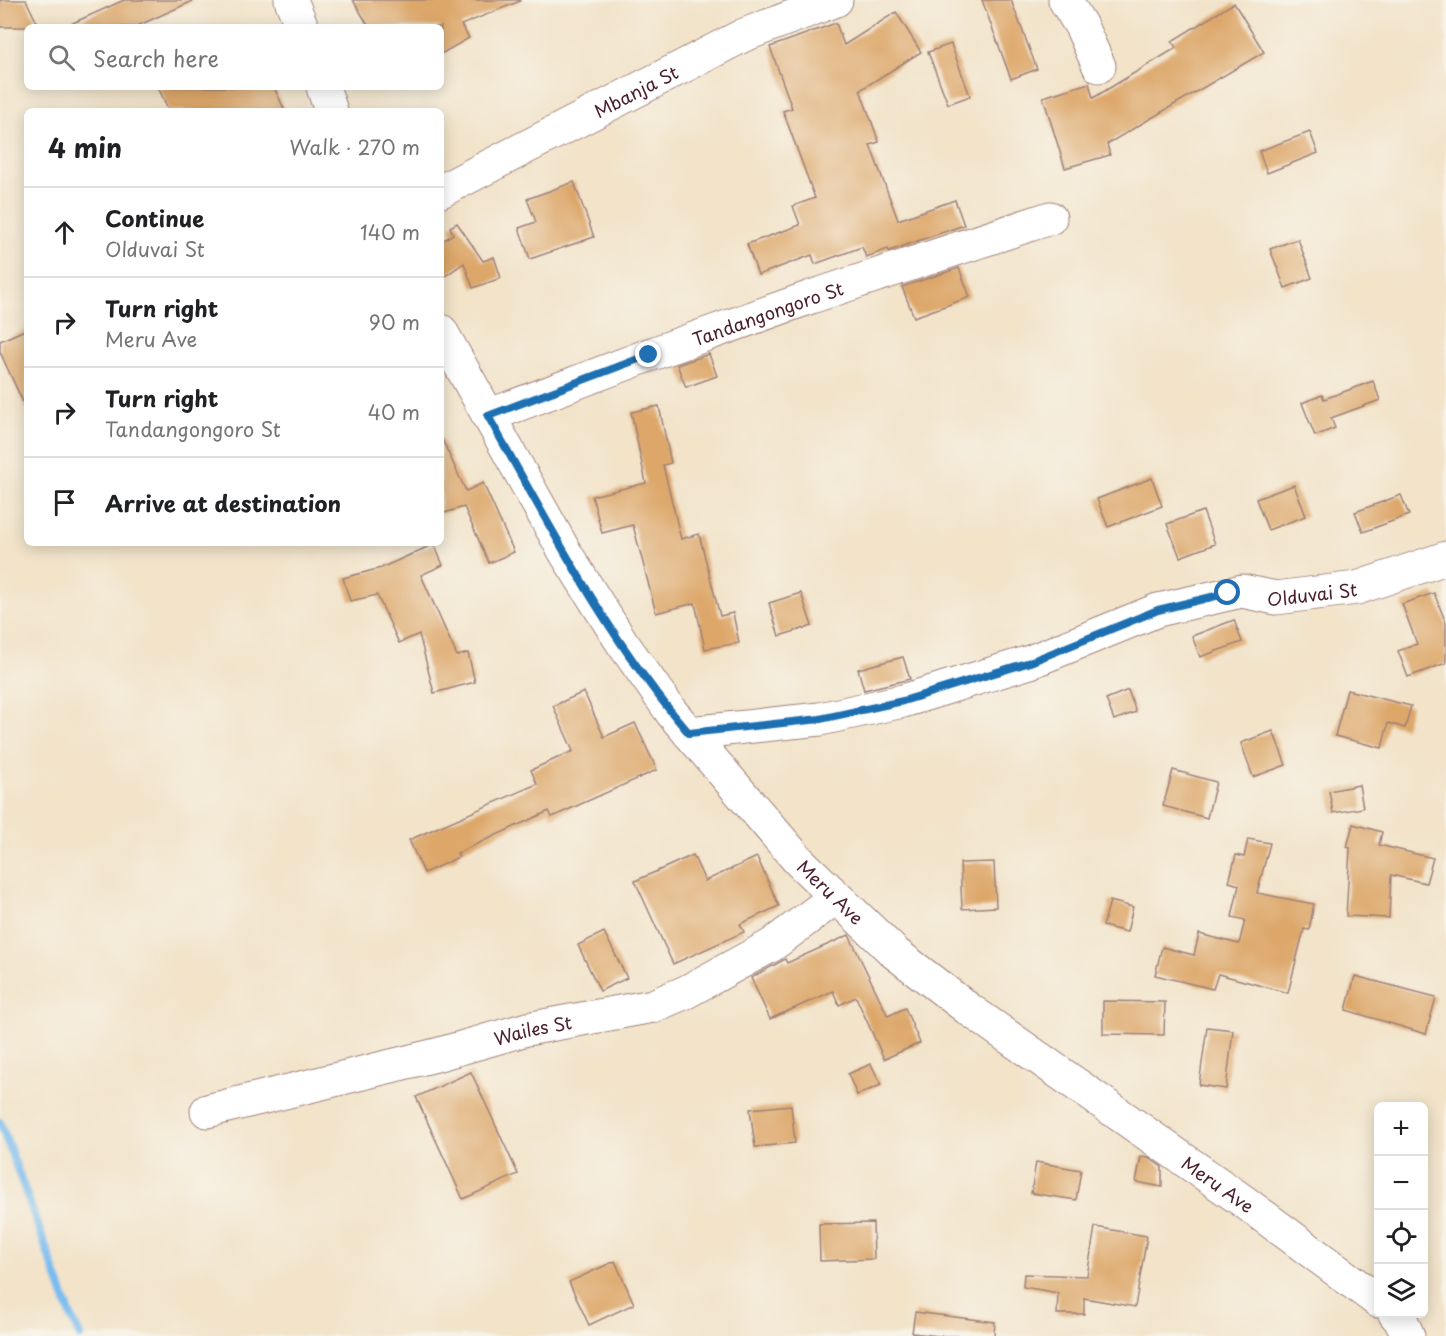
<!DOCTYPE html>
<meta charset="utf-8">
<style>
:root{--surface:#fff;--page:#f6f6f6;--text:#202124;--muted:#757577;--line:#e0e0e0}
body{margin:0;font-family:"Playpen Sans",sans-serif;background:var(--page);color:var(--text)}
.controls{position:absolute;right:18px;bottom:18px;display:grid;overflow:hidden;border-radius:9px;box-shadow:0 3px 15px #0003}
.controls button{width:54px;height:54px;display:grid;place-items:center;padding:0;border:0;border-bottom:2px solid var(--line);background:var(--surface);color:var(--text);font:30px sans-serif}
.stop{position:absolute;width:18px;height:18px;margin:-14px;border:4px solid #1f6fb2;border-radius:50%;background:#fff}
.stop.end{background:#1f6fb2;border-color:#fff;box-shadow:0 2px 6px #0008}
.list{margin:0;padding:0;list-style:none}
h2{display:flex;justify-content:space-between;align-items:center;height:78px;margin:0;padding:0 24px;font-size:26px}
h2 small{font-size:20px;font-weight:400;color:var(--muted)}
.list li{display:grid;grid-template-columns:39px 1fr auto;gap:18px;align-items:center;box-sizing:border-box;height:90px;padding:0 24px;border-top:2px solid var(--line)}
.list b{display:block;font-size:22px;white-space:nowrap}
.list p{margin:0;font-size:20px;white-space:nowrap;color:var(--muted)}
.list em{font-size:20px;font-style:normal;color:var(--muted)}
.icon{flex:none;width:33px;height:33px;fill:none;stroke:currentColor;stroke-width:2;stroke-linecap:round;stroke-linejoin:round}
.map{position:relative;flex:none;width:1446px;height:1336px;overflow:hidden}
.search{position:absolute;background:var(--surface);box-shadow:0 3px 15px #0003;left:24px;top:24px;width:420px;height:66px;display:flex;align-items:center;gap:15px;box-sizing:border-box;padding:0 21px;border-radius:9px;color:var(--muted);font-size:22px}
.panel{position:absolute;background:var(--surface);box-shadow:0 3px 15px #0003;left:24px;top:108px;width:420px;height:438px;border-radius:9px}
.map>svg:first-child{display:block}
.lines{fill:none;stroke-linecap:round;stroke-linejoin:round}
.stream{stroke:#78bcef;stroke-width:8}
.building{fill:#dda76a}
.street-casing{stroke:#9e817a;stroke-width:35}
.street{stroke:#fff;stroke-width:33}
.route{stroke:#1f6fb2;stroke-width:8}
.labels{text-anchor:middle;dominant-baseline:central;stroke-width:6;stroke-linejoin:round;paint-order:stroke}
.street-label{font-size:18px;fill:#4a1f2b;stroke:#f7f3e8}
</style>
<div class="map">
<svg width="1446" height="1336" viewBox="0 0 1446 1336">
<rect width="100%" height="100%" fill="#f7f3e8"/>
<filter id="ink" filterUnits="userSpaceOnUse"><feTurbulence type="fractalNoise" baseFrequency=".0167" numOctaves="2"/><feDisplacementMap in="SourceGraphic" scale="12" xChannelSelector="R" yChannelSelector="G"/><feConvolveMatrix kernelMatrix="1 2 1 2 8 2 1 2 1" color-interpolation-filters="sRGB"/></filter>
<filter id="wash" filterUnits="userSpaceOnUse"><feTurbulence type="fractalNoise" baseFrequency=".008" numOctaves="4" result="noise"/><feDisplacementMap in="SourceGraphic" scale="24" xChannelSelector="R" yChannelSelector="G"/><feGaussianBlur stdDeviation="1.35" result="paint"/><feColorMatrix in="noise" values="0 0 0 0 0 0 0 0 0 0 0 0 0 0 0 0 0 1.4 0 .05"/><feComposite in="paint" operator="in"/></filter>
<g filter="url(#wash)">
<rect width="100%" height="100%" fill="#f2e3c9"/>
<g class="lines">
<!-- stream -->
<polyline class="stream" points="0,1122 71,1316 80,1336"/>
</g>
<g id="blocks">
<!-- building -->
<g class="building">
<polygon points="0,0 26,0 39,27 0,27"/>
<polygon points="124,0 195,0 135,27 64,27"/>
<polygon points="353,0 520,0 520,1 461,25 469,38 441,54 441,27 369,27"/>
<polygon points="982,0 1011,0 1037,69 1011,79"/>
<polygon points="1234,3 1264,52 1107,144 1110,155 1065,168 1043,97 1089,83 1093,98 1176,48 1172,41"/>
<polygon points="896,12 921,52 860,90 879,142 870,145 898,220 955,200 964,225 889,251 888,249 866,257 862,247 815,264 812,255 758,275 747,244 800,225 793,206 815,198 783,111 792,108 770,47 836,23 844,45"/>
<polygon points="951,44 970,96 948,104 928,52"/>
<polygon points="158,87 274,87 285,111 169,111"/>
<polygon points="1310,132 1318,153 1267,173 1259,151"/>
<polygon points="574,182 594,237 530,259 519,228 536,222 527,199"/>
<polygon points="457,223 483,261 494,257 501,278 473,288 464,263 441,279 441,242 453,234 450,227"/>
<polygon points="1298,239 1312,278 1285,288 1270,249"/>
<polygon points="959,268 970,297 914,317 902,287"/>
<polygon points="27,329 27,411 0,352 0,341"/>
<polygon points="709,354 717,376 686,387 677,365"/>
<polygon points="1373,381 1380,400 1331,418 1335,428 1315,436 1302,403 1322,395 1324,399"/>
<polygon points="659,406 671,463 663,465 681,539 699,534 720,616 733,613 739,643 705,649 695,603 656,613 633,525 602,533 592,496 646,483 631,412"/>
<polygon points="441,437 466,491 483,483 514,552 489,563 464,507 441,514"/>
<polygon points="1152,478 1162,506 1108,527 1097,499"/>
<polygon points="1294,485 1306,516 1268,530 1256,499"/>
<polygon points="1401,495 1409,515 1363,532 1355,512"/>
<polygon points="1203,511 1215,544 1180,557 1167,524"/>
<polygon points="434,544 443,565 421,575 457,656 468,653 475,682 434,693 419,634 399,643 377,595 350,601 343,578 381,568"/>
<polygon points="801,593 812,626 779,636 769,603"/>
<polygon points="1434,593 1446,623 1446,663 1408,677 1398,651 1417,644 1402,604"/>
<polygon points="1234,620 1242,642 1200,657 1192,636"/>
<polygon points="903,657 910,679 864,690 858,669"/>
<polygon points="1128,690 1136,712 1114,720 1106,699"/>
<polygon points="1347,690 1411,706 1405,728 1388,723 1382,748 1335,736"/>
<polygon points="584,692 604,737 635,723 657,770 552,817 549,811 457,853 459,857 424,873 409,840 537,784 531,770 573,751 553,706"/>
<polygon points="1273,731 1286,765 1253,777 1241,743"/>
<polygon points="1173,770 1216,782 1207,818 1163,806"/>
<polygon points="1359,785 1363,808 1333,813 1329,791"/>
<polygon points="1353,824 1382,832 1379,845 1433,858 1426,883 1391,875 1389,918 1346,916 1350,848 1347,847"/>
<polygon points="1248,839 1270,843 1257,893 1314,904 1309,930 1304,929 1288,993 1218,974 1213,989 1155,975 1162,947 1194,955 1199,934 1239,944 1245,920 1232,917 1239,885 1229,882 1236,855 1244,857"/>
<polygon points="693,855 705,881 757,857 779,906 740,924 744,932 673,964 635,881"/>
<polygon points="994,862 996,907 962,909 960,863"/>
<polygon points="1110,901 1133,907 1127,932 1103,926"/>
<polygon points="604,932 627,978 600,991 578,945"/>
<polygon points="849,935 888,1016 905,1008 920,1043 884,1059 856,997 839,1005 833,991 770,1019 751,978 785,959 787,963"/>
<polygon points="1355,976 1436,997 1426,1034 1346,1010"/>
<polygon points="1103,1001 1165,1002 1164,1035 1103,1034"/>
<polygon points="1207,1027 1233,1030 1226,1089 1199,1085"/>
<polygon points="871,1064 881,1085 857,1095 848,1074"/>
<polygon points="471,1072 518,1174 463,1199 416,1097"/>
<polygon points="791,1105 795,1143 755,1147 750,1109"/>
<polygon points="1141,1156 1148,1157 1162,1167 1162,1187 1136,1182"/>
<polygon points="1036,1162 1081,1170 1076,1200 1031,1193"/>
<polygon points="873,1223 874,1259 820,1261 819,1224"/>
<polygon points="1095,1227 1147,1236 1135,1307 1084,1298 1084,1314 1057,1314 1058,1293 1023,1287 1024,1274 1087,1276"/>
<polygon points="615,1261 634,1304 589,1325 569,1282"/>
<polygon points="915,1312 995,1322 994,1336 939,1336 912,1333"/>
</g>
</g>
</g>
<g filter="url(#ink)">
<use href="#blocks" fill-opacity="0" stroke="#9e817a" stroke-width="1.5"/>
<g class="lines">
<!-- street casing -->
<g class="street-casing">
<g id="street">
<polyline points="291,0 302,27"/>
<polyline points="1065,0 1081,26 1099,66"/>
<polyline points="323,87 331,111"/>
<path id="s1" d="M441 191 744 35 836 0"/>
<path id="s2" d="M441 331 566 554 621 641 672 713 798 860 895 953 967 1008 1243 1201 1378 1301"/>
<path id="s3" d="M488 416 649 355 811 297 1050 218"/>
<path id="s4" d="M689 733 820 719 903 701 1030 662 1158 610 1242 591 1276 598 1357 588 1446 558"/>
<path id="s5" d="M207 1111 436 1055 527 1029 653 1006 686 992 772 945 836 897"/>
<polyline points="1395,1314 1402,1322 1408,1336"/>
</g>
</g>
<!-- street -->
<use href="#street" class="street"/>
</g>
</g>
<g class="lines" filter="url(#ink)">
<!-- route -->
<path class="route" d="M649 355 488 416C548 522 609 642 689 733L820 719 903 701 1030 662 1158 610 1228 593"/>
</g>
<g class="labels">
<!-- street labels -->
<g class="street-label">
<text stroke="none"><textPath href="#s1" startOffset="219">Mbanja St</textPath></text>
<text stroke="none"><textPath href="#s3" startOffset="298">Tandangongoro St</textPath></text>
<text stroke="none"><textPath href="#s4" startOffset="645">Olduvai St</textPath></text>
<text stroke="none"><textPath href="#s2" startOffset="686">Meru Ave</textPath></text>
<text stroke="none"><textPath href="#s5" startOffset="336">Wailes St</textPath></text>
<text stroke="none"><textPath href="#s2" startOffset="1172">Meru Ave</textPath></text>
</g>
</g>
</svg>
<div class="controls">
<button>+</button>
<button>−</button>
<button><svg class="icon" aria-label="locate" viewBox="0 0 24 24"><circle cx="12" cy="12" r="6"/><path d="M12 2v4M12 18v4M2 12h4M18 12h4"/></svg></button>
<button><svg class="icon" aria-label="layers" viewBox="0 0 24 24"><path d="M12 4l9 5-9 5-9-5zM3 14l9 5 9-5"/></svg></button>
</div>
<div class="stop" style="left:1228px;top:593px"></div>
<div class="stop end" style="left:649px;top:355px"></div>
<div class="search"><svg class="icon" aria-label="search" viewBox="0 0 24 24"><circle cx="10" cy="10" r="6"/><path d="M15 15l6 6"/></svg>Search here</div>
<section class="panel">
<h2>4 min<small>Walk · 270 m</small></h2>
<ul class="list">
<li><svg class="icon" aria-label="ahead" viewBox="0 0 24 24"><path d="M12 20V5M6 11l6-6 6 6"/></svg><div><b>Continue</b><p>Olduvai St</p></div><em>140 m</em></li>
<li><svg class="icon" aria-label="right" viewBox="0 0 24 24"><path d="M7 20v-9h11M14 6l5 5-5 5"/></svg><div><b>Turn right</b><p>Meru Ave</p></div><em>90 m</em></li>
<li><svg class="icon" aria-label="right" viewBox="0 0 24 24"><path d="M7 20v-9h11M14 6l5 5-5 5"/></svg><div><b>Turn right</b><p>Tandangongoro St</p></div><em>40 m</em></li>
<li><svg class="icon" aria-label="arrive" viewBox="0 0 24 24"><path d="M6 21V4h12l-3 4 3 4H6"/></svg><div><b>Arrive at destination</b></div></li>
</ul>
</section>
</div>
